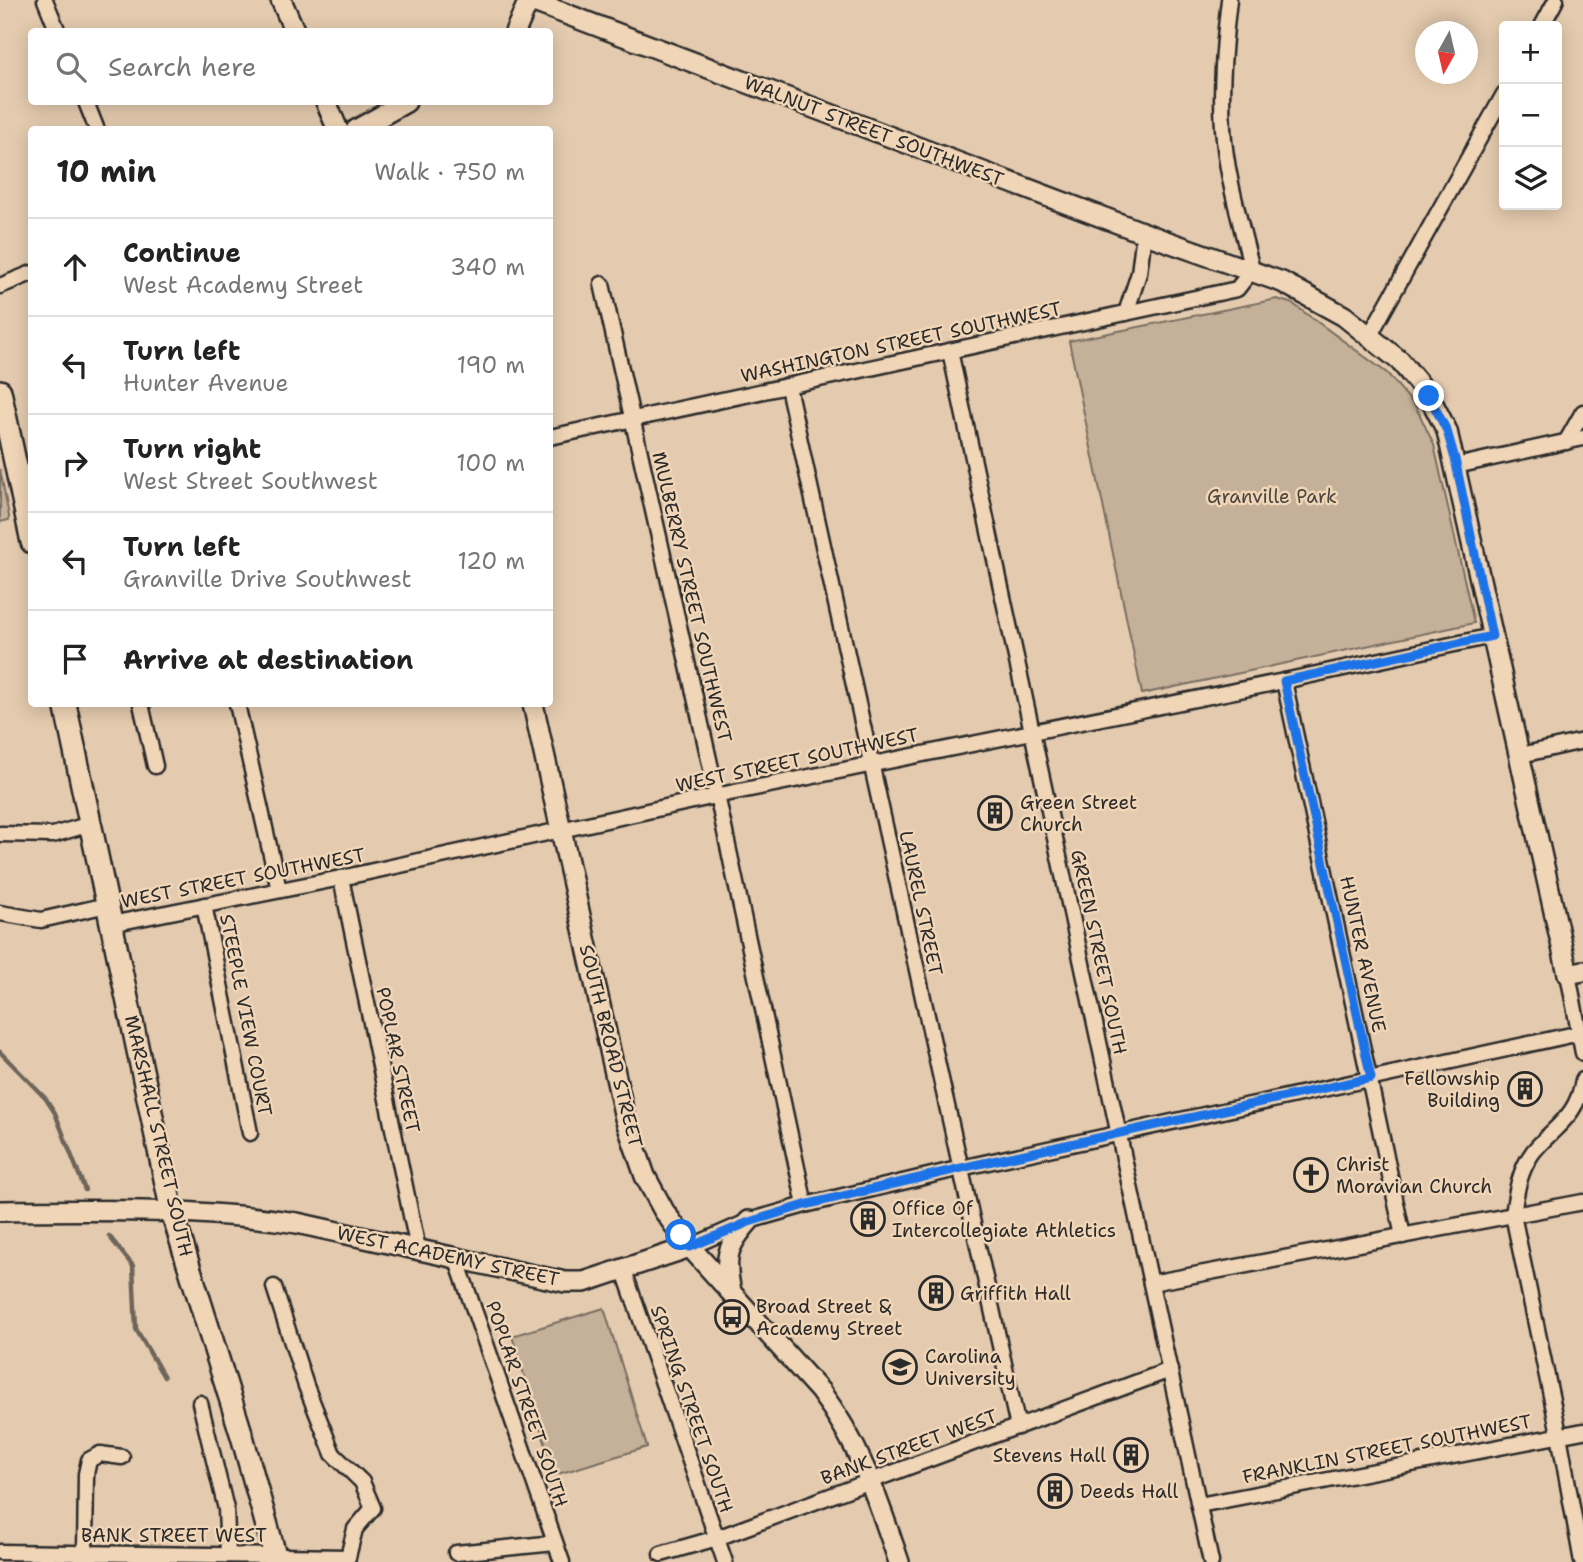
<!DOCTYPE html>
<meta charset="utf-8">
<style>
:root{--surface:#fff;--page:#f2f2f2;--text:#222;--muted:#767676;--line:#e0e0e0}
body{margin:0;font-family:"Shantell Sans",sans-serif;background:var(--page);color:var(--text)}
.controls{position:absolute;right:21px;top:21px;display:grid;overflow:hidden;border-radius:7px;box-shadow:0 4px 18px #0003}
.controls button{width:63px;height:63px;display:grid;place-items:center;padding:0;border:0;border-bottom:2px solid var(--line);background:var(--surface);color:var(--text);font:35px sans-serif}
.compass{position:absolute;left:1415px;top:21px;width:63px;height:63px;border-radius:50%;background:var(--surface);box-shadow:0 4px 18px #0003;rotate:188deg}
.stop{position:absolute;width:21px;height:21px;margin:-16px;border:5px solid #1a73e8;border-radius:50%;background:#fff}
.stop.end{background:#1a73e8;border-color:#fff;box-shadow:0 2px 7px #0008}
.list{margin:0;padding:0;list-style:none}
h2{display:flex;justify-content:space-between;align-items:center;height:91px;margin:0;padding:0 28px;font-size:30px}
h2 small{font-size:23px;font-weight:400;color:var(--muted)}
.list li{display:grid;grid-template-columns:46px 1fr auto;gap:21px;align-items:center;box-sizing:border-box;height:98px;padding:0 28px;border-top:2px solid var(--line)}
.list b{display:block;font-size:26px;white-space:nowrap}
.list p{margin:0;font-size:23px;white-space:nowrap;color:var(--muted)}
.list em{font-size:23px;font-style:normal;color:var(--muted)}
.icon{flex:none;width:38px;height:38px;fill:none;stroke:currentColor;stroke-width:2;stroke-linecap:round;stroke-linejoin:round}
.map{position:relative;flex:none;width:1583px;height:1562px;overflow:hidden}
.search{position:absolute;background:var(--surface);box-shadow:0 4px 18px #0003;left:28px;top:28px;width:525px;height:77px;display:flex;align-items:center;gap:18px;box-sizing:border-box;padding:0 24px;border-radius:7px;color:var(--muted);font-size:26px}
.panel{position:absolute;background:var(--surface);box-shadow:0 4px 18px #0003;left:28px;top:126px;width:525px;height:581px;border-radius:7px}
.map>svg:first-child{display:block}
.green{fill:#c5b099;stroke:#786e62;stroke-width:2}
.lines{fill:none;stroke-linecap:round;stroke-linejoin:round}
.stream{stroke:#6e655a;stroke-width:4.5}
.minor-casing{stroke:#2b2b2b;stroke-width:19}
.tertiary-casing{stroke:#2b2b2b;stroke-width:24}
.secondary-casing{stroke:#2b2b2b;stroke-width:26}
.minor{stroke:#f0d5b7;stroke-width:14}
.tertiary{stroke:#f0d5b7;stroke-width:19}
.secondary{stroke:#f0d5b7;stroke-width:21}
.route{stroke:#1a73e8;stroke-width:9}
.labels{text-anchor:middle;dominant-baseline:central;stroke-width:5;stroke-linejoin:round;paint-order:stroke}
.street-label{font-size:19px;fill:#2b2b2b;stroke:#f0d5b7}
.park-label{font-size:19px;fill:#4a4641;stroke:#f0d5b7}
.poi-label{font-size:19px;fill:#2b2b2b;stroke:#f0d5b7;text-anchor:start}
</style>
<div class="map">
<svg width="1583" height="1562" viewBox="0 0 1583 1562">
<rect width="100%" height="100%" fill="#e4cbaf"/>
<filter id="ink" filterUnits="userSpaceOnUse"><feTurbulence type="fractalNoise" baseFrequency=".0143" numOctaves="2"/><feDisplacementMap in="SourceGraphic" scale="14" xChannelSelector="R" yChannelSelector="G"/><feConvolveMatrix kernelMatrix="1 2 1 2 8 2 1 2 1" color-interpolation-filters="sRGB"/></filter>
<g filter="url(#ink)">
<!-- green -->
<g class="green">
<polygon points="1277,299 1293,304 1387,373 1416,407 1434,445 1474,623 1142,694 1069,341"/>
<polygon points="0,469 9,516 9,520 0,522"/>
<polygon points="604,1308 647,1447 555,1475 512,1336"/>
</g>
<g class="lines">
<!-- stream -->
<g class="stream">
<polyline points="0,1052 46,1099 55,1113 85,1190"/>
<polyline points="109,1236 133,1266 136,1329 164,1377"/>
</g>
<!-- minor casing -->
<g class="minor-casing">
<g id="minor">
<polyline points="45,0 58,32"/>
<polyline points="1542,26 1556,0"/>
<polyline points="86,102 97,130"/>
<polyline points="602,284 717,795 805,1205"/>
<polyline points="0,286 32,273"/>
<polyline points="1126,313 1139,273 1144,233"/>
<polyline points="1370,335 1504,94"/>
<polyline points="950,351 1211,1562"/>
<polyline points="788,387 1018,1427"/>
<path d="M550 437 1237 289 1252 270C1241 223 1226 176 1223 128 1220 86 1224 42 1229 0"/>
<polyline points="1566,442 1583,412"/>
<polyline points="1456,466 1583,438"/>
<polyline points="1284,681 1403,1236"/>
<polyline points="141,704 155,766"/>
<polyline points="237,704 279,890"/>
<polyline points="1521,755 1583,741"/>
<polyline points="0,834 53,835 90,824"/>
<polyline points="341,878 418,1249"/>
<polyline points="204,905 250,1133"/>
<polyline points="0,913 41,920 107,905"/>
<polyline points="111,924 341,878 725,794 1284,681 1492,636"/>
<polyline points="1568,974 1583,1053"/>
<polyline points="690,1247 749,1221 805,1205 970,1166 1580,1033"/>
<polyline points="456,1258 562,1562"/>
<polyline points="623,1268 725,1562"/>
<polyline points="1151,1283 1583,1202"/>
<polyline points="274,1287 306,1386 333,1454 362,1482 373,1508 355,1529 348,1557"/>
<polyline points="200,1403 226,1509 228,1555"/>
<polyline points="1199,1505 1583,1431"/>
<polyline points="0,1552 348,1557"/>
<polyline points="85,1553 86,1474 89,1460 100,1454 122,1457"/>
<polyline points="456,1553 555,1543"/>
<polyline points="661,1554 717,1538 1170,1370"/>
<path d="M1582 1562 1557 1424 1513 1215C1516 1193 1519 1171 1533 1152 1554 1126 1577 1118 1583 1080"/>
</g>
</g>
<!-- tertiary casing -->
<g class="tertiary-casing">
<g id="tertiary">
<polyline points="281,0 295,32"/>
<polyline points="515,32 529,0 1160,239 1282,282 1344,316 1400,361 1429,396 1447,431 1568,974 1583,971"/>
<polyline points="326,102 338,130"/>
<polyline points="356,130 406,102"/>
<path d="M533 704 625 1118 645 1176 664 1211 690 1247 820 1391C860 1444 878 1500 899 1562"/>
<path d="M0 1211C99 1210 199 1208 297 1223L565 1282H584L690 1247"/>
<path d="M731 1292C724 1258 726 1247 749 1221"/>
</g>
</g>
<!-- secondary casing -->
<g class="secondary-casing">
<g id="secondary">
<polyline points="0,391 32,542"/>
<polyline points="65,704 172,1212 242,1436 277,1562"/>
</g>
</g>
<!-- minor -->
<use href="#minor" class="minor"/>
<!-- tertiary -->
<use href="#tertiary" class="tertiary"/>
<!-- secondary -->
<use href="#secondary" class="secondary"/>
</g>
</g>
<g class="lines" filter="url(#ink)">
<!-- route -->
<polyline class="route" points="681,1235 690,1247 749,1222 805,1205 970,1166 1371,1078 1284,681 1492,636 1455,459 1447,431 1429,396"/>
</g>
<!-- icons -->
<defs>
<g id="building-ring" transform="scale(1.75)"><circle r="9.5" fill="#f0d5b7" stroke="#2b2b2b" stroke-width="1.5"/><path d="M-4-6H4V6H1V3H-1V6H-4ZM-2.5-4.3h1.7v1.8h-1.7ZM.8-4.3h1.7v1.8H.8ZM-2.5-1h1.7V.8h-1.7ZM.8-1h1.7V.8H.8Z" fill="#2b2b2b"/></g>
<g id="church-ring" transform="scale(1.75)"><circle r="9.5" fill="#f0d5b7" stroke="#2b2b2b" stroke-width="1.5"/><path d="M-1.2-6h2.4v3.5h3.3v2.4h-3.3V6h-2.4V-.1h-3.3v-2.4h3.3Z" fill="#2b2b2b"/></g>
<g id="bus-ring" transform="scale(1.75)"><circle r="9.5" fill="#f0d5b7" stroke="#2b2b2b" stroke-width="1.5"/><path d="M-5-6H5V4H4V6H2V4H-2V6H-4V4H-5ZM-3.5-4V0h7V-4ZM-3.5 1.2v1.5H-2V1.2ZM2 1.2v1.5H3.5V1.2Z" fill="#2b2b2b"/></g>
<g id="university-ring" transform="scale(1.75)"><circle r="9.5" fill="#f0d5b7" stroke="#2b2b2b" stroke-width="1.5"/><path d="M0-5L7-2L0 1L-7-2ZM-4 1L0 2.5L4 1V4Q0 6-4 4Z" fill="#2b2b2b"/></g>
</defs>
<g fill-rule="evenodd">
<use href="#building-ring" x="995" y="813"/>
<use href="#building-ring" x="1525" y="1089"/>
<use href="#church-ring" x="1311" y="1175"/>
<use href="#building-ring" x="868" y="1219"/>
<use href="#building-ring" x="936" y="1293"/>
<use href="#bus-ring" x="732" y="1317"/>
<use href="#university-ring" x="900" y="1367"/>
<use href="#building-ring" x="1131" y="1455"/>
<use href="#building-ring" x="1055" y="1491"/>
</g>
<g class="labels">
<!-- street labels -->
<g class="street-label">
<text transform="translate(874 131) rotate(21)">WALNUT STREET SOUTHWEST</text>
<text transform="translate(901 342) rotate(-12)">WASHINGTON STREET SOUTHWEST</text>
<text transform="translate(692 597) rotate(77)">MULBERRY STREET SOUTHWEST</text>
<text transform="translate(797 760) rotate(-12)">WEST STREET SOUTHWEST</text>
<text transform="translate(243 878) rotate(-11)">WEST STREET SOUTHWEST</text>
<text transform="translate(921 903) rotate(78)">LAUREL STREET</text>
<text transform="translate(1099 952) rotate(78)">GREEN STREET SOUTH</text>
<text transform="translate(1363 954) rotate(78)">HUNTER AVENUE</text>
<text transform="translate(246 1015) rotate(79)">STEEPLE VIEW COURT</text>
<text transform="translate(611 1046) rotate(76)">SOUTH BROAD STREET</text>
<text transform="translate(398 1060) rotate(78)">POPLAR STREET</text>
<text transform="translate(159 1136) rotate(77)">MARSHALL STREET SOUTH</text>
<text transform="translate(448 1256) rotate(12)">WEST ACADEMY STREET</text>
<text transform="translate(527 1404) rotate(71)">POPLAR STREET SOUTH</text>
<text transform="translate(692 1409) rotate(71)">SPRING STREET SOUTH</text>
<text transform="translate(909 1447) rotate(-20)">BANK STREET WEST</text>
<text transform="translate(1387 1449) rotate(-11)">FRANKLIN STREET SOUTHWEST</text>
<text x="174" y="1535">BANK STREET WEST</text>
</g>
<!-- park labels -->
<g class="park-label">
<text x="1272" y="496">Granville Park</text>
</g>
<!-- poi labels -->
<g class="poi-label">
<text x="1020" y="802">Green Street<tspan x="1020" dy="22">Church</tspan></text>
<text x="1500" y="1078" text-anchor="end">Fellowship<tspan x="1500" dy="22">Building</tspan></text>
<text x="1336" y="1164">Christ<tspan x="1336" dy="22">Moravian Church</tspan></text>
<text x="892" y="1208">Office Of<tspan x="892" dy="22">Intercollegiate Athletics</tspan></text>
<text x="960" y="1293">Griffith Hall</text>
<text x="756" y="1306">Broad Street &amp;<tspan x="756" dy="22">Academy Street</tspan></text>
<text x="925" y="1356">Carolina<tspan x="925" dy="22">University</tspan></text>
<text x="1106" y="1455" text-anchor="end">Stevens Hall</text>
<text x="1080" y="1491">Deeds Hall</text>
</g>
</g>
</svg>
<div class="controls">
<button>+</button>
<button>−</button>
<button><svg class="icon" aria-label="layers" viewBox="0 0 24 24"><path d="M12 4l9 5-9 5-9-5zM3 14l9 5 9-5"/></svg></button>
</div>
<svg class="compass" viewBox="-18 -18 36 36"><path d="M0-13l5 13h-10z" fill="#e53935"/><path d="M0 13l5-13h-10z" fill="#767676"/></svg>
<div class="stop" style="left:681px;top:1235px"></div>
<div class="stop end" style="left:1429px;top:396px"></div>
<div class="search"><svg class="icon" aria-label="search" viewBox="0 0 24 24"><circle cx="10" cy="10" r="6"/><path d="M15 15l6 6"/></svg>Search here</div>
<section class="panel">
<h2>10 min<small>Walk · 750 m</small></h2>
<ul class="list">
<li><svg class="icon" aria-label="ahead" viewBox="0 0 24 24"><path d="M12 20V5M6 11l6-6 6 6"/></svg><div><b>Continue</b><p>West Academy Street</p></div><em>340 m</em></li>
<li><svg class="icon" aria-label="left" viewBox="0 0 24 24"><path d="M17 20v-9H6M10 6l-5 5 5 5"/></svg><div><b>Turn left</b><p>Hunter Avenue</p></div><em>190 m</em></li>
<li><svg class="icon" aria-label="right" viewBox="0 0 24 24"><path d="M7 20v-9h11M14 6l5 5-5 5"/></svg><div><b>Turn right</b><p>West Street Southwest</p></div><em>100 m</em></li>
<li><svg class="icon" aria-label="left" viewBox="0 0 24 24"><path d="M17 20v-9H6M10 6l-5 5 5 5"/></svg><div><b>Turn left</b><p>Granville Drive Southwest</p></div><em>120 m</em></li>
<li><svg class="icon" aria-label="arrive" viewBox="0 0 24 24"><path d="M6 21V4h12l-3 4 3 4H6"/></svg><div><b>Arrive at destination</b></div></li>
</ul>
</section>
</div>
